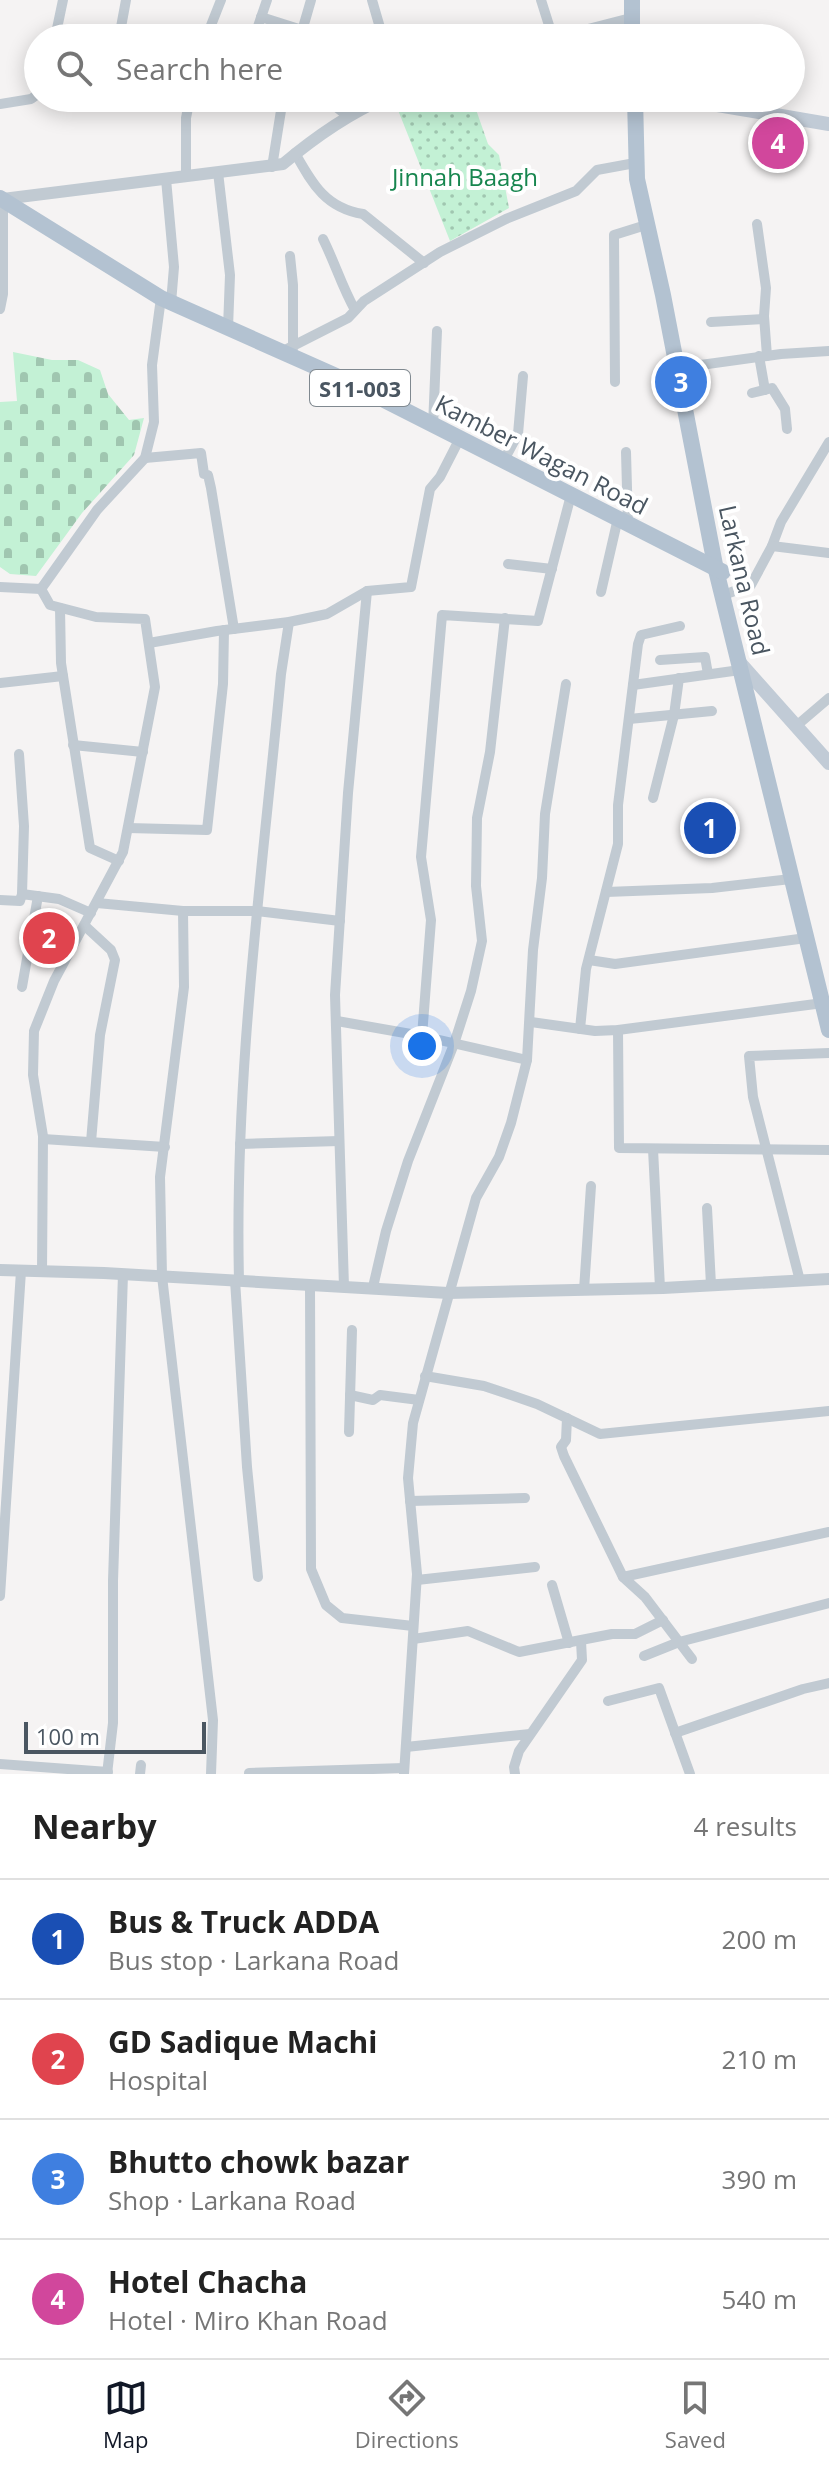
<!DOCTYPE html>
<meta charset="utf-8">
<style>
:root{--surface:#fff;--page:#f2f2f2;--text:#222;--muted:#767676;--line:#e0e0e0;--accent:#111827}
body{margin:0;font-family:"Open Sans",sans-serif;background:var(--page);color:var(--text)}
.scale{position:absolute;left:24px;bottom:20px;width:182px;box-sizing:border-box;padding-left:8px;border:4px solid #4a5661;border-top:0;font-size:22px;line-height:28px;white-space:nowrap;color:#4a5661;-webkit-text-stroke:6px #fff;paint-order:stroke}
.you{position:absolute;left:422px;top:1046px;width:28px;height:28px;margin:-20px;border:6px solid #fff;border-radius:50%;background:#1a73e8;box-shadow:0 0 0 12px #1a73e833}
.badge{display:grid;place-items:center;width:52px;height:52px;border-radius:50%;background:var(--accent);color:#fff;font-size:26px;font-weight:700}
.pin{position:absolute;translate:-50% -50%;border:4px solid #fff;box-shadow:0 2px 8px #0006}
.list{margin:0;padding:0;list-style:none}
h2{display:flex;justify-content:space-between;align-items:center;height:104px;margin:0;padding:0 32px;font-size:34px}
h2 small{font-size:26px;font-weight:400;color:var(--muted)}
.list li{display:grid;grid-template-columns:52px 1fr auto;gap:24px;align-items:center;box-sizing:border-box;height:120px;padding:0 32px;border-top:2px solid var(--line)}
.list b{display:block;font-size:30px;white-space:nowrap}
.list p{margin:0;font-size:26px;white-space:nowrap;color:var(--muted)}
.list em{font-size:26px;font-style:normal;color:var(--muted)}
.icon{flex:none;width:44px;height:44px;fill:none;stroke:currentColor;stroke-width:2;stroke-linecap:round;stroke-linejoin:round}
.map{position:relative;flex:none;width:829px;height:1774px;overflow:hidden}
.search{position:absolute;background:var(--surface);box-shadow:0 4px 20px #0003;left:24px;right:24px;top:24px;height:88px;display:flex;align-items:center;gap:20px;box-sizing:border-box;padding:0 28px;border-radius:44px;color:var(--muted);font-size:30px}
.sheet{height:584px;background:var(--surface)}
nav{display:flex;justify-content:space-around;align-items:center;box-sizing:border-box;height:112px;border-top:2px solid var(--line);background:var(--surface);font-size:22px;color:var(--muted)}
nav a{display:grid;justify-items:center;gap:4px}
nav .on{color:var(--accent)}
.map>svg:first-child{display:block}
.cemetery{fill:url(#cemetery-stones)}
.park{fill:url(#park-dots)}
.lines{fill:none;stroke-linecap:round;stroke-linejoin:round}
.minor{stroke:#c1cad2;stroke-width:10}
.tertiary{stroke:#c1cad2;stroke-width:12}
.secondary{stroke:#c1cbd6;stroke-width:14}
.primary{stroke:#b3c2d1;stroke-width:16}
.labels{text-anchor:middle;dominant-baseline:central;stroke-width:8;stroke-linejoin:round;paint-order:stroke}
.shield{fill:#fff;stroke:#808990;stroke-width:2}
.shield-label{font-size:22px;font-weight:bold;fill:#4a5661}
.park-label{font-size:24px;fill:#17864f;stroke:#fff}
.street-label{font-size:24px;fill:#4a5661;stroke:#fff}
</style>
<div class="map">
<svg width="829" height="1774" viewBox="0 0 829 1774">
<defs>
<pattern id="cemetery-stones" width="16" height="16" patternUnits="userSpaceOnUse" patternTransform="scale(2)"><rect width="16" height="16" fill="#c3f1d5"/><path d="M2 7V4a2 2 0 0 1 4 0v3zM10 15v-3a2 2 0 0 1 4 0v3z" fill="#a0c6b0"/></pattern>
<pattern id="park-dots" width="8" height="8" patternUnits="userSpaceOnUse" patternTransform="scale(2)"><rect width="8" height="8" fill="#c3f1d5"/><path d="M2 2h.1M6 6h.1" fill="none" stroke="#a0c6b0" stroke-width="1.8" stroke-linecap="round"/></pattern>
</defs>
<rect width="100%" height="100%" fill="#f5f3f3"/>
<!-- cemetery -->
<polygon class="cemetery" points="13,352 52,360 78,360 100,370 108,394 129,420 144,418 134,455 82,513 36,576 10,574 0,567 0,402 17,401"/>
<!-- park -->
<polygon class="park" points="429,98 472,98 488,144 499,155 509,208 450,241 398,110"/>
<g class="lines">
<!-- minor -->
<g class="minor">
<polyline points="372,0 383,38"/>
<polyline points="541,0 553,38"/>
<polyline points="261,17 302,30"/>
<polyline points="55,38 63,0"/>
<polyline points="119,38 126,0"/>
<polyline points="206,38 221,0"/>
<polyline points="254,38 267,0"/>
<polyline points="300,38 311,0"/>
<polyline points="128,98 142,106 188,105"/>
<polyline points="318,98 330,102 349,117"/>
<polyline points="0,104 31,99 38,94"/>
<path d="M295 153C312 183 325 208 363 214L424 263"/>
<polyline points="272,167 283,98"/>
<polyline points="218,172 230,275 228,328"/>
<polyline points="186,176 186,118 190,98"/>
<polyline points="166,179 174,267 171,303"/>
<polyline points="757,224 766,288 764,316 767,356"/>
<path d="M323 239C335 263 342 287 355 310"/>
<polyline points="290,256 293,285 293,348"/>
<polyline points="0,309 3,294 3,199"/>
<polyline points="711,322 764,319"/>
<polyline points="283,351 348,318 364,301 440,252 506,219 576,191 597,170 635,163"/>
<polyline points="759,356 765,390"/>
<polyline points="686,367 781,354 829,351"/>
<polyline points="615,382 614,235 646,225"/>
<polyline points="752,393 772,388 785,409 787,429"/>
<polyline points="433,426 437,331"/>
<polyline points="626,452 628,524"/>
<polyline points="145,458 201,453 204,474 208,475 211,488 234,629"/>
<polyline points="503,462 518,434 523,376"/>
<polyline points="772,546 781,522 829,442"/>
<polyline points="508,564 552,569"/>
<polyline points="0,587 41,589 97,510 145,458 154,422 152,365 161,298"/>
<polyline points="41,589 50,605 96,617 145,619 155,687 123,852 54,981 34,1031 33,1075 43,1136 42,1272"/>
<polyline points="601,592 618,518"/>
<polyline points="729,593 751,585 772,546 829,553"/>
<polyline points="60,608 61,663 90,848 119,861"/>
<polyline points="149,643 217,631 289,622 327,614 367,591 411,587 430,489 440,477 459,440"/>
<polyline points="660,660 705,657 708,674"/>
<polyline points="0,683 63,676"/>
<polyline points="633,685 740,670"/>
<polyline points="629,719 712,711"/>
<polyline points="795,727 829,698"/>
<polyline points="73,745 143,752"/>
<polyline points="19,754 24,826 22,894"/>
<polyline points="653,798 674,715 679,678"/>
<polyline points="128,828 207,830 223,684 224,630"/>
<polyline points="606,892 712,888 791,879"/>
<polyline points="0,900 20,901 22,894 59,899 91,913"/>
<polyline points="97,903 183,911 257,911 340,921"/>
<polyline points="183,911 184,987 160,1177 162,1276 213,1720 211,1774"/>
<polyline points="85,926 111,950 115,960 100,1035 91,1142"/>
<polyline points="589,960 615,964 806,938"/>
<polyline points="22,987 38,896"/>
<polyline points="337,1021 422,1036 527,1060"/>
<polyline points="531,1022 595,1031 618,1030 823,1003"/>
<polyline points="580,1029 586,969 618,844 618,805 638,644 641,635 680,626"/>
<polyline points="618,1030 619,1148 829,1150"/>
<polyline points="422,1036 431,920 421,857 442,615 538,621 571,495"/>
<polyline points="43,1139 165,1147"/>
<polyline points="240,1144 339,1141"/>
<polyline points="653,1149 660,1288"/>
<polyline points="707,1208 711,1285"/>
<polyline points="235,1280 247,1467 258,1577"/>
<path d="M239 1280C234 1077 262 875 281 674L289 622"/>
<polyline points="800,1281 753,1097 749,1056 829,1053"/>
<polyline points="310,1285 311,1569 326,1605 342,1618 413,1626"/>
<polyline points="344,1287 335,995 348,793 367,591"/>
<polyline points="373,1287 386,1231 408,1161 454,1044 471,991 482,941 476,886 477,818 490,752 505,618"/>
<polyline points="584,1290 591,1186"/>
<polyline points="425,1376 484,1386 505,1393 537,1404 600,1434 829,1411"/>
<polyline points="350,1395 373,1400 380,1395 419,1400"/>
<polyline points="567,1418 566,1440 561,1447 564,1456 623,1577 645,1597 692,1659"/>
<polyline points="349,1432 352,1330"/>
<polyline points="410,1501 525,1498"/>
<polyline points="623,1577 829,1532"/>
<polyline points="417,1580 535,1567"/>
<polyline points="552,1585 569,1643"/>
<polyline points="0,1596 21,1271"/>
<polyline points="413,1639 468,1631 519,1652 612,1634 635,1634 663,1620"/>
<polyline points="644,1656 679,1642 829,1603"/>
<polyline points="608,1701 659,1688 690,1774"/>
<polyline points="675,1733 803,1689 829,1683"/>
<polyline points="406,1747 530,1734"/>
<polyline points="0,1764 108,1772"/>
<polyline points="249,1773 404,1768"/>
<polyline points="107,1774 113,1723 113,1581 123,1274"/>
<polyline points="140,1774 141,1765"/>
<polyline points="404,1774 417,1574 408,1478 413,1423 476,1198 499,1157 511,1123 527,1060 533,950 542,878 545,814 566,684"/>
<polyline points="515,1774 514,1767 519,1751 582,1660 581,1641"/>
</g>
<!-- tertiary -->
<g class="tertiary">
<polyline points="557,38 631,19"/>
<path d="M3 199 283 164C314 138 348 114 385 98"/>
<polyline points="0,1270 104,1273 448,1293 663,1288 829,1279"/>
</g>
<!-- secondary -->
<g class="secondary">
<polyline points="676,98 829,124"/>
<polyline points="739,662 829,763"/>
</g>
<!-- primary -->
<g class="primary">
<polyline points="632,0 632,38"/>
<polyline points="635,98 637,179 663,295 716,570 829,1030"/>
<polyline points="0,198 161,298 343,379 723,572"/>
</g>
</g>
<g class="labels">
<!-- shield labels -->
<rect class="shield" x="310" y="370" width="100" height="36" rx="6"/>
<g class="shield-label">
<text x="360" y="388">S11-003</text>
</g>
<!-- park labels -->
<g class="park-label">
<text x="465" y="176">Jinnah Baagh</text>
</g>
<!-- street labels -->
<g class="street-label">
<text transform="translate(542 454) rotate(27)">Kamber Wagan Road</text>
<text transform="translate(745 580) rotate(77)">Larkana Road</text>
</g>
</g>
</svg>
<div class="scale">100 m</div>
<div class="you"></div>
<div class="pin badge" style="left:710px;top:828px;background:#1a4fb4">1</div>
<div class="pin badge" style="left:49px;top:938px;background:#e0444e">2</div>
<div class="pin badge" style="left:681px;top:382px;background:#3f7fe0">3</div>
<div class="pin badge" style="left:778px;top:143px;background:#d1479c">4</div>
<div class="search"><svg class="icon" aria-label="search" viewBox="0 0 24 24"><circle cx="10" cy="10" r="6"/><path d="M15 15l6 6"/></svg>Search here</div>
</div>
<section class="sheet">
<h2>Nearby<small>4 results</small></h2>
<ul class="list">
<li><span class="badge" style="background:#1a4fb4">1</span><div><b>Bus &amp; Truck ADDA</b><p>Bus stop · Larkana Road</p></div><em>200 m</em></li>
<li><span class="badge" style="background:#e0444e">2</span><div><b>GD Sadique Machi</b><p>Hospital</p></div><em>210 m</em></li>
<li><span class="badge" style="background:#3f7fe0">3</span><div><b>Bhutto chowk bazar</b><p>Shop · Larkana Road</p></div><em>390 m</em></li>
<li><span class="badge" style="background:#d1479c">4</span><div><b>Hotel Chacha</b><p>Hotel · Miro Khan Road</p></div><em>540 m</em></li>
</ul>
</section>
<nav>
<a class="on"><svg class="icon" aria-label="map" viewBox="0 0 24 24"><path d="M3 6l6-2 6 2 6-2v14l-6 2-6-2-6 2zM9 4v14M15 6v14"/></svg>Map</a>
<a><svg class="icon" aria-label="directions" viewBox="0 0 24 24"><path d="M12 3l9 9-9 9-9-9zM9 14v-3h6M13 9l2 2-2 2"/></svg>Directions</a>
<a><svg class="icon" aria-label="saved" viewBox="0 0 24 24"><path d="M7 4h10v16l-5-4-5 4z"/></svg>Saved</a>
</nav>
